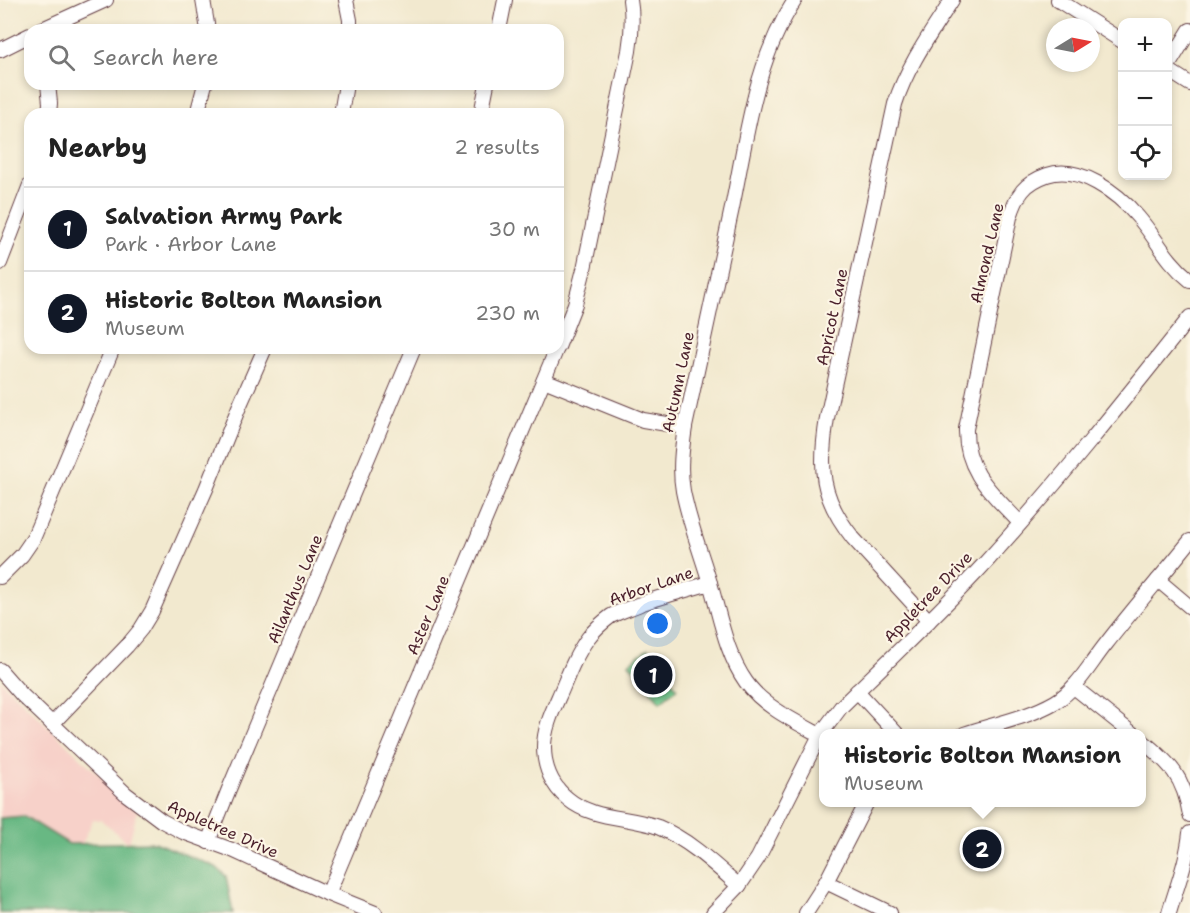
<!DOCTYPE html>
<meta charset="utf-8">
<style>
:root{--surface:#fff;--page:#f6f6f6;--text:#222;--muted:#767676;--line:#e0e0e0;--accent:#111827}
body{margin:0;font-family:"Shantell Sans",sans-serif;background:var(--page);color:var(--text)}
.controls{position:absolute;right:18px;top:18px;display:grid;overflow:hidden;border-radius:12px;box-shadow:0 3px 9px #0003}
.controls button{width:54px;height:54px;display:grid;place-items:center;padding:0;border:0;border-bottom:2px solid var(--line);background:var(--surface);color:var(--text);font:30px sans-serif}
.compass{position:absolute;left:1046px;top:18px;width:54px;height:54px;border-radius:50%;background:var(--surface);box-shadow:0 3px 9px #0003;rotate:80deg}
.you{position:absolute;left:658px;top:624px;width:21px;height:21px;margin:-15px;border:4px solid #fff;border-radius:50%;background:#1a73e8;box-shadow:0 0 0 9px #1a73e833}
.badge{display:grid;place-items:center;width:39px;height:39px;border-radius:50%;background:var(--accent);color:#fff;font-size:20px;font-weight:700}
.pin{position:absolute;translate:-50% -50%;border:3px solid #fff;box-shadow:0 2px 6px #0006}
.popup{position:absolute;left:819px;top:729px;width:327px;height:78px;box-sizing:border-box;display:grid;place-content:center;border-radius:12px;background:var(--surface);filter:drop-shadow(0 2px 4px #0005);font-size:20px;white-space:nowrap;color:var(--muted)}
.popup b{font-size:22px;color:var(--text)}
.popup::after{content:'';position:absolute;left:50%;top:100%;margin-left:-12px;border:12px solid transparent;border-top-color:var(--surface)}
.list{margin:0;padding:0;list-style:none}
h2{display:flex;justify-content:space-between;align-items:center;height:78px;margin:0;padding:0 24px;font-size:26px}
h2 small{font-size:20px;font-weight:400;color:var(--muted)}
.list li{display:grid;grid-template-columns:39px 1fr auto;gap:18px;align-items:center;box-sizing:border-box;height:84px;padding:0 24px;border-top:2px solid var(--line)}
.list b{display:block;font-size:22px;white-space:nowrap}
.list p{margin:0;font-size:20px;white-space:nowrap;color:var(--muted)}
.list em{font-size:20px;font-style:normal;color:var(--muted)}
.icon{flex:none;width:33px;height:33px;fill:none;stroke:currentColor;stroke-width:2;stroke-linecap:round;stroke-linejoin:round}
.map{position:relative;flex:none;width:1190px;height:913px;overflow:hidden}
.search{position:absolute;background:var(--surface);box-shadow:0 3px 9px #0003;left:24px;top:24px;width:540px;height:66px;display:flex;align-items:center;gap:15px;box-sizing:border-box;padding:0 21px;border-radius:18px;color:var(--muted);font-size:22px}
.panel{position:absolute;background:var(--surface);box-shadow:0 3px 9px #0003;left:24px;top:108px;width:540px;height:246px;border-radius:18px}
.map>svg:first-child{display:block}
.built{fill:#f7d1c9}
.green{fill:#80d79b;stroke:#657b63;stroke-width:1.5}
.forest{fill:#68b883;stroke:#596c57;stroke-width:1.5}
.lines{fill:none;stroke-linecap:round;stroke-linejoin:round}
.street-casing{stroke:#633d44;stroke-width:16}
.street{stroke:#fff;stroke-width:14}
.labels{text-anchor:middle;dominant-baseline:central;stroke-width:4.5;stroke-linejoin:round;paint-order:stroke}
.street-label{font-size:16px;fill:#4a1f2b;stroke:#fcf5e5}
</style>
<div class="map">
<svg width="1190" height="913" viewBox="0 0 1190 913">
<rect width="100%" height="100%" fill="#fcf5e5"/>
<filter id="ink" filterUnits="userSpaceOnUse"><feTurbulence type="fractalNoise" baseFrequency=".0167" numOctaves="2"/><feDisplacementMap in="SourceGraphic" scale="12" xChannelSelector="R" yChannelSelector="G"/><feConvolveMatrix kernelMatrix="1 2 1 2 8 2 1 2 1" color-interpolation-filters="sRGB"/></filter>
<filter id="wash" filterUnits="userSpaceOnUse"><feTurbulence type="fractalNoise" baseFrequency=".008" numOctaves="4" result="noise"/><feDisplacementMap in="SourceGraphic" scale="24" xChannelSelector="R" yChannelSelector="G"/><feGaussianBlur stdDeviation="1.35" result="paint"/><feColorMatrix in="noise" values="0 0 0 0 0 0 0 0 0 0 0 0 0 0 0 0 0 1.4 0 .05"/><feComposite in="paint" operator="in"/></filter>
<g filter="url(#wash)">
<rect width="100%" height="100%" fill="#f2e9cf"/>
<!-- built -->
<polygon class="built" points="0,680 137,812 129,843 101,820 93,820 82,844 69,844 0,821"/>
<!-- green -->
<polygon class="green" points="648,649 677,688 660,702 629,663"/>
<!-- forest -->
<polygon class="forest" points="24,816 69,844 154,842 216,867 226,876 233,913 0,913 0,818"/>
</g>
<g filter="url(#ink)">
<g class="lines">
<!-- street casing -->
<g class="street-casing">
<g id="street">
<polyline points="203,0 208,30"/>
<polyline points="346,0 350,20 350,30"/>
<path d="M795 0C754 63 747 136 732 208 717 281 701 354 685 427 682 448 679 469 683 491 689 522 701 553 710 583 720 616 726 654 746 682 763 706 794 721 820 735"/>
<polyline points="1058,0 1122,41"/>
<polyline points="40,30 106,0"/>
<polyline points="499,30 505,0"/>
<polyline points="0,50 30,35"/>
<polyline points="1168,66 1190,30"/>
<polyline points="1168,70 1190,84"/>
<polyline points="48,84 50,103 49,114"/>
<polyline points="197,114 205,84"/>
<polyline points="341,114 346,84"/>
<polyline points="481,114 487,84"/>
<polyline points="0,263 30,185"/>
<path d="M558 347 575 304 584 269 629 51C632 33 633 18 630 0"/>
<polyline points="544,380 643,420 685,427"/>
<path d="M1020 523C993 494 965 472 966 429L1010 217C1017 195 1024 183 1047 175 1079 164 1118 193 1138 217 1157 239 1166 261 1190 280"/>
<polyline points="0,577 22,555 33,539 113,348"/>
<polyline points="1158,580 1190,607"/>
<path d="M710 583C687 590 663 596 640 604 631 608 620 611 611 616 603 622 594 630 588 638 577 653 570 670 563 687 555 706 544 726 544 747 544 767 552 786 568 799 593 820 629 816 658 827 689 840 714 864 739 886"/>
<path d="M929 621 853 538C820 497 819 468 827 418L895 104C907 66 931 33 952 0"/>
<polyline points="0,670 22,695 126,794 162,821 183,832 232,850 328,894 375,913"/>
<polyline points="1074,687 1133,734"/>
<polyline points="857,691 897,734"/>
<polyline points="52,724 127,646 141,629 152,611 206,489 239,407 265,348"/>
<path d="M964 734C994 724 1027 718 1055 702 1077 689 1090 664 1106 644 1133 609 1162 576 1190 541"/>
<path d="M1141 740C1170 763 1184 777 1190 815"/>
<polyline points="208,842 229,789 414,348"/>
<polyline points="826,882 890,913"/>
<polyline points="328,894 557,348"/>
<path d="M713 913 739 886 758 858 820 735 841 707C890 659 940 612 986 562 1058 483 1124 400 1190 317"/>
<polyline points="806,913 826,882 867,802"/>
<path d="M1169 913C1177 886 1187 861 1190 833"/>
</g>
</g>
<!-- street -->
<use href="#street" class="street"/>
</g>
</g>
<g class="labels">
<!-- street labels -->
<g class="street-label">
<text transform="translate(987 253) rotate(-77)">Almond Lane</text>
<text transform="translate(832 317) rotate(-78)">Apricot Lane</text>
<text transform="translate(678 382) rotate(-78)">Autumn Lane</text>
<text transform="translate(651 586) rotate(-19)">Arbor Lane</text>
<text transform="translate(295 589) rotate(-67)">Ailanthus Lane</text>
<text transform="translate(928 597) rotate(-46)">Appletree Drive</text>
<text transform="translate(428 615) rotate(-67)">Aster Lane</text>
<text transform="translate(223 829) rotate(24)">Appletree Drive</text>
</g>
</g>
</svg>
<div class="controls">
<button>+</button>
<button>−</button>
<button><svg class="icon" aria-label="locate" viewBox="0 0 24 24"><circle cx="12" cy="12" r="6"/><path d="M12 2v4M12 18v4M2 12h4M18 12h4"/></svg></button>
</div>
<svg class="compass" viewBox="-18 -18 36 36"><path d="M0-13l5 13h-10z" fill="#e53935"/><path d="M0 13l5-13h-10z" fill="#767676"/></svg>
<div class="you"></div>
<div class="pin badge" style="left:653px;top:675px">1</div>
<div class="pin badge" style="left:982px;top:849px">2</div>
<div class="popup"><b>Historic Bolton Mansion</b>Museum</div>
<div class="search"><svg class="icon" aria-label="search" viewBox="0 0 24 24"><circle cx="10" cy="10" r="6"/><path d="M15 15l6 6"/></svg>Search here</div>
<section class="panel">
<h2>Nearby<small>2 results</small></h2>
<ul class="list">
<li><span class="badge">1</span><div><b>Salvation Army Park</b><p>Park · Arbor Lane</p></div><em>30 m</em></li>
<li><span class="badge">2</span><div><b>Historic Bolton Mansion</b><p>Museum</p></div><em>230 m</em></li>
</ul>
</section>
</div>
